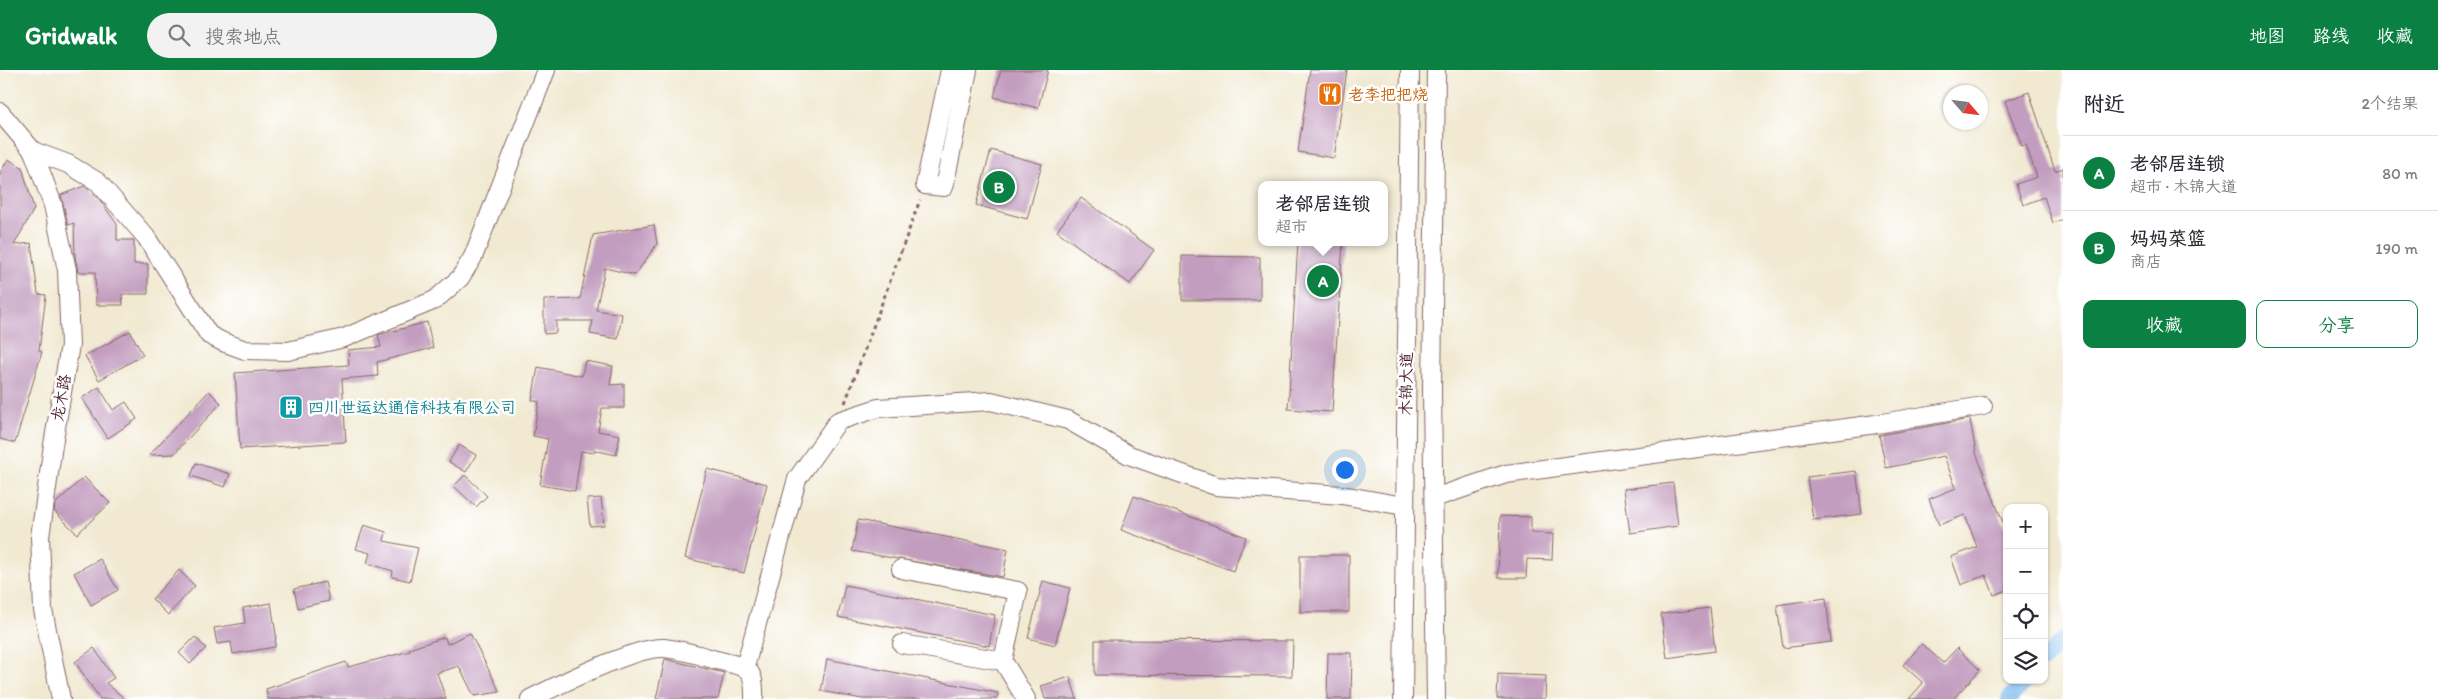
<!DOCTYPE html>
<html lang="zh">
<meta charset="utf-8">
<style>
:root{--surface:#fff;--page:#f2f2f3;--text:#2b2b33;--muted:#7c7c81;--line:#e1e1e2;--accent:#0b8043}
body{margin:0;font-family:Itim,"LXGW WenKai TC",sans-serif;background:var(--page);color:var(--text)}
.controls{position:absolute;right:15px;bottom:15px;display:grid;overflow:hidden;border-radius:10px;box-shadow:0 1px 4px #0004}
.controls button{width:45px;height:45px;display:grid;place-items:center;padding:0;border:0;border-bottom:1px solid var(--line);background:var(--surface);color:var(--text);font:25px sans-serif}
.compass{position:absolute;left:1943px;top:15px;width:45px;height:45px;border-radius:50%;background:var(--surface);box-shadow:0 1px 4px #0004;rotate:118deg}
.you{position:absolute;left:1344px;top:399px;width:18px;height:18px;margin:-12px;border:4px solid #fff;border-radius:50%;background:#1a73e8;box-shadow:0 0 0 8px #1a73e833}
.badge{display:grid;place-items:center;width:32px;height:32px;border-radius:50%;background:var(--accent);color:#fff;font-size:16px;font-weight:700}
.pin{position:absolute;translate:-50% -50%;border:2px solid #fff;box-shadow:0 1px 5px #0006}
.popup{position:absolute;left:1258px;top:111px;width:130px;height:65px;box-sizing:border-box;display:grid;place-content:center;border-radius:10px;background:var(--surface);filter:drop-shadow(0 1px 4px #0005);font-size:16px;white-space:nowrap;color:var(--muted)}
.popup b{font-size:19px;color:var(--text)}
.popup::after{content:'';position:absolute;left:50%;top:100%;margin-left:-10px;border:10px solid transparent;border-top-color:var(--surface)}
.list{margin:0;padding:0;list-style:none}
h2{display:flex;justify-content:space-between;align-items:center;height:65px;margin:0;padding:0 20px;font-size:21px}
h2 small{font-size:16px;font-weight:400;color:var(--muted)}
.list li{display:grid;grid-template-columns:32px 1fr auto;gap:15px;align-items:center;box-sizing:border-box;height:75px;padding:0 20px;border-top:1px solid var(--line)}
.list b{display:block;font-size:19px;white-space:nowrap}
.list p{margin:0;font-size:16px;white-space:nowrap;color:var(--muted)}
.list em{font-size:16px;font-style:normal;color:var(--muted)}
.actions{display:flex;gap:10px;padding:15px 20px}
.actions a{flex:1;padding:11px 0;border:1px solid var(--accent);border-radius:10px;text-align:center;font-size:18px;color:var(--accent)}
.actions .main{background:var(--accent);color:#fff}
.icon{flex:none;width:28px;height:28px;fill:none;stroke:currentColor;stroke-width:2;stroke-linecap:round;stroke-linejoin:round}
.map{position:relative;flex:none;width:2063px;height:629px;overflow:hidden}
header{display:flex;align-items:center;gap:30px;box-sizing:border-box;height:70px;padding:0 25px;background:var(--accent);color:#fff}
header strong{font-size:24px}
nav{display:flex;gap:28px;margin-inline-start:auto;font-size:18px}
.search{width:350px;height:45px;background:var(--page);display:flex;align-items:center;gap:12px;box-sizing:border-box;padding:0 18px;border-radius:28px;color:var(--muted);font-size:19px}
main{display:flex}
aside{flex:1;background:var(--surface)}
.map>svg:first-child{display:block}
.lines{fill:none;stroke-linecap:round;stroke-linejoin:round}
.canal{stroke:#7ab8ed;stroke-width:16}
.building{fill:#c29dbf}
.minor-casing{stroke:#846665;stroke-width:20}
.path{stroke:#846665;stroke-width:3;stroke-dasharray:4 4;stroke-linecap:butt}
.minor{stroke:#fff;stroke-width:18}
.labels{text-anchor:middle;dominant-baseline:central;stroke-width:5;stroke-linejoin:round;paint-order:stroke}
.food-label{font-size:16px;fill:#c56008;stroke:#fff;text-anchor:start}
.street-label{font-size:16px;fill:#4a1f2b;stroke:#fff}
.culture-label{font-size:16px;fill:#0d838f;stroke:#fff;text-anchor:start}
</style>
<header>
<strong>Gridwalk</strong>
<div class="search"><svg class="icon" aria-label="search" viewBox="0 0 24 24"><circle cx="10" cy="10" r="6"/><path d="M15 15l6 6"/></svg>搜索地点</div>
<nav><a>地图</a><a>路线</a><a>收藏</a></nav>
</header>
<main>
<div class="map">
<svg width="2063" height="629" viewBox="0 0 2063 629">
<rect width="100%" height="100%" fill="#fff"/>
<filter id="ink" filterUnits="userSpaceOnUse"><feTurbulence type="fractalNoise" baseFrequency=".02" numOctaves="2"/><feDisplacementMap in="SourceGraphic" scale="10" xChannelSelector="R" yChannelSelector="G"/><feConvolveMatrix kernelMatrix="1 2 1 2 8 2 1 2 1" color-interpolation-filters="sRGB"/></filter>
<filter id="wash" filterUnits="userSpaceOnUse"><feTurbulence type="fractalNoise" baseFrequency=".0096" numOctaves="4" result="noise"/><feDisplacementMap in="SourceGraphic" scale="20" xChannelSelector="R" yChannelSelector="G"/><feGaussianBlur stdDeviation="1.12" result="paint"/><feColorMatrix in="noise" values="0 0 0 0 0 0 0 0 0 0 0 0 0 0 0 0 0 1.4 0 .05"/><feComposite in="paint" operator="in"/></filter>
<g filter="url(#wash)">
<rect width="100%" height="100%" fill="#f1e9d1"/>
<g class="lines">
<!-- canal -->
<g class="canal">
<polyline points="2044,590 2063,570"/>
<polyline points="2009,629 2026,610"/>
</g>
</g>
<g id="blocks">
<!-- building -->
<g class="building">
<polygon points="1001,0 1048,0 1038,38 994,27"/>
<polygon points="1310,0 1347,0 1334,88 1298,82"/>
<polygon points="2029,22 2055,101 2063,98 2063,149 2053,153 2044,127 2023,135 2016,114 2037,107 2026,75 2022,76 2005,31"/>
<polygon points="991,80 1042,94 1027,149 976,135"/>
<polygon points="8,89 22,97 34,139 14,175 31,173 38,224 46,225 39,281 42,282 15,373 0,369 0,103"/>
<polygon points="84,116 99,129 117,154 117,170 134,170 134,194 148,194 148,224 122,224 123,235 96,235 95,202 78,202 75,186 74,153 68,155 61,125"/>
<polygon points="1081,128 1154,180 1130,214 1057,161"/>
<polygon points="654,155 657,174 635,205 605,198 596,240 622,244 618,269 590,264 593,251 556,251 556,263 544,264 544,230 580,229 593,165"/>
<polygon points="1298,172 1343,172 1332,342 1288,339"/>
<polygon points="1182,186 1260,187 1260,230 1182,230"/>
<polygon points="427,252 433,278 377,292 378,306 342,309 346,372 240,379 235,303 349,295 348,280 381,277 378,265"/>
<polygon points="130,261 143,285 99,310 85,286"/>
<polygon points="585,291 613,296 610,315 624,314 624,338 602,338 598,361 620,365 616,385 594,380 594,383 581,381 575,421 540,415 548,369 533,366 539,332 532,330 538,297 582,306"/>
<polygon points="99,317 113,340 126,332 137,349 108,368 82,328"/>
<polygon points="209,321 221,333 174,384 149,385"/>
<polygon points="1970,349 1976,383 2007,463 2007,520 1994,525 1986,505 1961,515 1951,487 1977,477 1965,445 1939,455 1929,429 1956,418 1944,386 1886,398 1879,365"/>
<polygon points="459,375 476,385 466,402 449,392"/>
<polygon points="196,393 230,404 225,417 191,406"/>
<polygon points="707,399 767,414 744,503 685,488"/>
<polygon points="1856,401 1862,444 1813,450 1807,407"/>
<polygon points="465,405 487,426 476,437 454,416"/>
<polygon points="84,407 110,433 77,464 54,441 55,434"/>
<polygon points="1673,413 1678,456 1630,463 1624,419"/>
<polygon points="1134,426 1246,467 1233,501 1121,460"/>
<polygon points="601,428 604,455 590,456 587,429"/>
<polygon points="1500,446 1531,447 1531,463 1553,464 1552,490 1527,489 1526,508 1498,508"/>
<polygon points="858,450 1008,479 1003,507 852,481"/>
<polygon points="364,455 386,462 384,471 418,478 410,511 392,507 393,501 367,493 370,483 356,479"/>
<rect x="1300" y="485" width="49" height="57"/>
<polygon points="100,489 118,520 91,535 74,503"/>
<polygon points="179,500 195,516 168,545 152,529"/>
<polygon points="1043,511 1070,518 1055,575 1028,568"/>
<polygon points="325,512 329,531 298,538 294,519"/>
<polygon points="845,515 995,545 989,576 838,547"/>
<polygon points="1826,528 1831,572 1783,578 1777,535"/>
<polygon points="271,533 276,564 275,577 233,584 231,572 217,574 214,558 245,553 243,538"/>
<polygon points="1710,538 1715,581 1667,588 1661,544"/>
<polygon points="470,563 500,622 474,626 459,596 437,603 446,629 268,629 266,619 346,592 348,597 410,581 409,579 445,567 447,574"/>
<polygon points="195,567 206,578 190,594 179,583"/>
<polygon points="1095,570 1293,571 1292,606 1095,605"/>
<polygon points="1922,574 1943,593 1957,578 1980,600 1953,629 1909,629 1923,613 1903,595"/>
<polygon points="94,578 114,608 106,613 125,629 100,629 75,592"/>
<polygon points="1328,583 1352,583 1351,629 1327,629"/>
<polygon points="665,589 724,603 718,629 656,629"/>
<polygon points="827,589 998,623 997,629 862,629 821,621"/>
<polygon points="1498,604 1546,606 1545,629 1497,629"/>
<polygon points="1070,607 1077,629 1045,629 1041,616"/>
</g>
</g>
</g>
<g filter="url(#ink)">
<use href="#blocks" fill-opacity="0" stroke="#846665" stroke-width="1"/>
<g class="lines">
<!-- minor casing -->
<g class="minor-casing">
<g id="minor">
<polyline points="950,0 925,115 944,117 968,0"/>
<polyline points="1436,0 1432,321 1436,629"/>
<polyline points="0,42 33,81 53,135 67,200 70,275 53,375 40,467 43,540 61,629"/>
<polyline points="33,81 68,94 98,112 146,167 209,265 223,272 245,280 288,281 344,268 435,230 460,208 473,187 546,0"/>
<polyline points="1434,428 1506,404 1876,354 1983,336"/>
<polyline points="901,499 1018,521 1003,591 1026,629"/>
<polyline points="902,574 1003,591"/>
<polyline points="745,597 797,409 838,351 878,338 991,331 1068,350 1129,385 1216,416 1342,425 1404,436"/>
<path d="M530 629C558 615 636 576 664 578 682 580 700 585 716 590 746 597 755 595 754 629"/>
<polyline points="1403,629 1410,0"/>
</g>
</g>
<!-- path -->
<polyline class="path" points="845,333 920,130"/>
<!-- minor -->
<use href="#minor" class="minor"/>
</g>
</g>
<!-- icons -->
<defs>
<g id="restaurant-square" transform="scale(1.25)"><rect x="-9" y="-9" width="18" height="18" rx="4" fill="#e8710a" stroke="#fff"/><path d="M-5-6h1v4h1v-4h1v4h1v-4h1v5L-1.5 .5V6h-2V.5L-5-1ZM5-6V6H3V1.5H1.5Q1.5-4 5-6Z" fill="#fff"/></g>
<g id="building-square" transform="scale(1.25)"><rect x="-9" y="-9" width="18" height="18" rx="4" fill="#0f9aa8" stroke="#fff"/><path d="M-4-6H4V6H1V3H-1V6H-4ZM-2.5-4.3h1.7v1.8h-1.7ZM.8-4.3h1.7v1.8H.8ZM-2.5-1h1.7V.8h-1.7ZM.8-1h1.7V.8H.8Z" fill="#fff"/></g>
</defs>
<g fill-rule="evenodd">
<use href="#restaurant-square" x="1330" y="24"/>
<use href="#building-square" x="291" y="337"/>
</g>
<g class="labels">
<!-- food labels -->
<g class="food-label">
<text x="1348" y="24">老李把把烧</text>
</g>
<!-- street labels -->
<g class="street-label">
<text transform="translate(1406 314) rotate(-89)">木锦大道</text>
<text transform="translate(61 328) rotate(-80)">龙木路</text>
</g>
<!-- culture labels -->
<g class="culture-label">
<text x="308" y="337">四川世运达通信科技有限公司</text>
</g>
</g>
</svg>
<div class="controls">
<button>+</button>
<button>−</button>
<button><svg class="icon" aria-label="locate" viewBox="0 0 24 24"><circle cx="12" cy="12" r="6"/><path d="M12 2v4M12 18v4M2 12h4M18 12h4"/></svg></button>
<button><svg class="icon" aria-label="layers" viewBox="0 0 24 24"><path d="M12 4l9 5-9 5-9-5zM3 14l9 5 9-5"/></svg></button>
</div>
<svg class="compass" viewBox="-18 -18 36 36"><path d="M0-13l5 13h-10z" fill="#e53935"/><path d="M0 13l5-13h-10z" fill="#7c7c81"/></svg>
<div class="you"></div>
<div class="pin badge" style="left:1323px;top:211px">A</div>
<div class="popup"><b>老邻居连锁</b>超市</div>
<div class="pin badge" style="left:999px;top:117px">B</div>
</div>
<aside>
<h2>附近<small>2个结果</small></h2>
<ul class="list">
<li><span class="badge">A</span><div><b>老邻居连锁</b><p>超市 · 木锦大道</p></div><em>80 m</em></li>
<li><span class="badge">B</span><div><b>妈妈菜篮</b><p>商店</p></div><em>190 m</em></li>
</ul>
<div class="actions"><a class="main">收藏</a><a>分享</a></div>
</aside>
</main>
